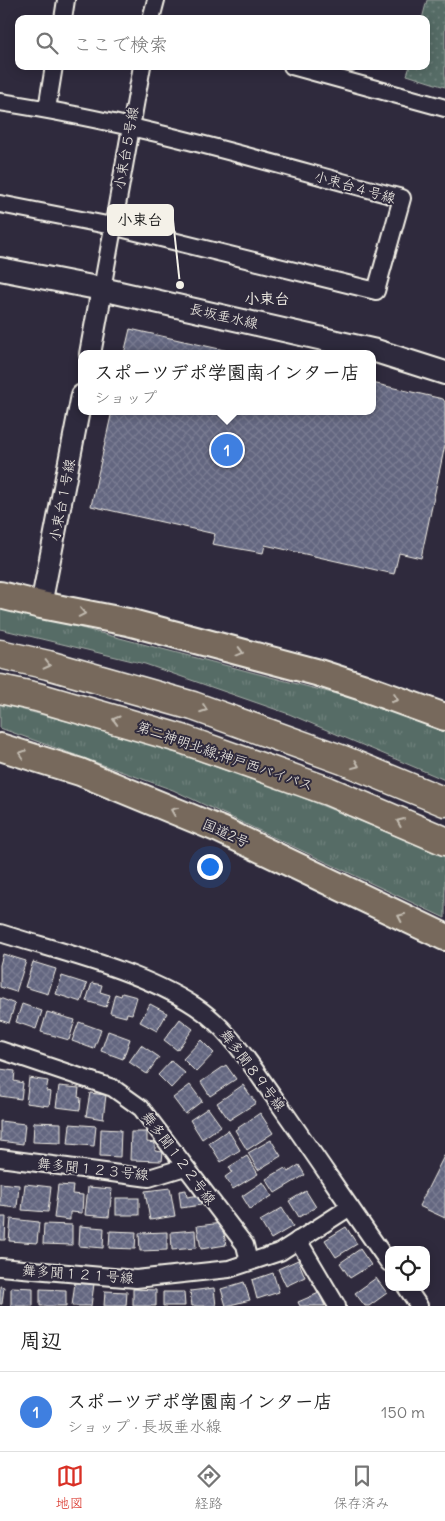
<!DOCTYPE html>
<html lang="ja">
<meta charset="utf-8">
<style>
:root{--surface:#fff;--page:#f6f6f6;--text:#222;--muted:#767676;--line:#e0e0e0;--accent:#d93025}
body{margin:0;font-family:Delius,"Klee One",sans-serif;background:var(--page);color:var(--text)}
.controls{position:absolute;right:15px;bottom:15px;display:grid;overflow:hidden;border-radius:10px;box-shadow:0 2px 12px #0003}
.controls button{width:45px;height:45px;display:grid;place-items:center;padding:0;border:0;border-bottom:1px solid var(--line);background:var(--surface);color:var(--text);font:25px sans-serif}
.you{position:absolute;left:209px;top:866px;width:18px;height:18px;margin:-12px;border:4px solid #fff;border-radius:50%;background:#1a73e8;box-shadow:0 0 0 8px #1a73e833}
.badge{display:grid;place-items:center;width:32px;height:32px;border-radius:50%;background:var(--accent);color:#fff;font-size:16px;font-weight:700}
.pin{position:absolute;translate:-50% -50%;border:2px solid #fff;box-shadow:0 1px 5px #0006}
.popup{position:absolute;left:78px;top:350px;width:298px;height:65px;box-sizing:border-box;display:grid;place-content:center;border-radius:10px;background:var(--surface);filter:drop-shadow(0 1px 4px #0005);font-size:16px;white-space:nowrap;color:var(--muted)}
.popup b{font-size:19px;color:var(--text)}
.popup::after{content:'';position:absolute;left:50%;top:100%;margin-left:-10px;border:10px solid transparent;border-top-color:var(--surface)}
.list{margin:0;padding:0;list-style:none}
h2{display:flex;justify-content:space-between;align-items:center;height:65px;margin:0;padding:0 20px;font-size:21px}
h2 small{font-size:16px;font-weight:400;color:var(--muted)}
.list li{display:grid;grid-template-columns:32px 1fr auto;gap:15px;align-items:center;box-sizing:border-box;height:80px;padding:0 20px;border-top:1px solid var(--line)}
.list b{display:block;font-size:19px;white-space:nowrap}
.list p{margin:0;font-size:16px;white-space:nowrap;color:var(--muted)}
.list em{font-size:16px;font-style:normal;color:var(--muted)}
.icon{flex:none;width:28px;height:28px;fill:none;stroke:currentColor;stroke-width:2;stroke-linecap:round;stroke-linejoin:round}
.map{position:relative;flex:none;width:445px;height:1306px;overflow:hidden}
.search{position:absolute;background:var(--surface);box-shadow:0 2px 12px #0003;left:15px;right:15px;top:15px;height:55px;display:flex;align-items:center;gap:12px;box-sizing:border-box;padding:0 18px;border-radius:10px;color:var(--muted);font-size:19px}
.sheet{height:145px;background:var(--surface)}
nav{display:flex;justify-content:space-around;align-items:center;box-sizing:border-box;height:70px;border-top:1px solid var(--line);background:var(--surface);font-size:14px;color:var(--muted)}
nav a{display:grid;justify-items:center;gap:2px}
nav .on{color:var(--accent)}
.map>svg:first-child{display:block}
.grass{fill:url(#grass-tufts);stroke:#a5aea7}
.park{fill:url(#park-dots);stroke:#a5aea7}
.building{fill:url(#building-cross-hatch);stroke:#f4f1e8}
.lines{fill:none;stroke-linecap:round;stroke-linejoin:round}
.minor-casing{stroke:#f4f1e8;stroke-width:20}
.tertiary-casing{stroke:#f4f1e8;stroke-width:24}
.secondary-casing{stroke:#f4f1e8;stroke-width:26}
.trunk-casing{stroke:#f4f1e8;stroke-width:30}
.motorway-casing{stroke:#f4f1e8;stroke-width:31}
.minor{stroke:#2f2a3d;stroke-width:16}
.tertiary{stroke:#2f2a3d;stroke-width:20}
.secondary{stroke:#2f2a3d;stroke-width:22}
.trunk{stroke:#77695c;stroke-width:26}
.motorway{stroke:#77695c;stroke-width:28}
.oneway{stroke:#c2bbb0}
.labels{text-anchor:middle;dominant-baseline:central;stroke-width:4;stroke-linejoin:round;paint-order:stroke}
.street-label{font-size:14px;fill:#f4f1e8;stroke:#2f2a3d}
.neighbourhood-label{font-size:15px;font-weight:bold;fill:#f4f1e8;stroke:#2f2a3d}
.leader{fill:none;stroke:#f4f1e8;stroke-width:2}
.callout-dot{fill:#f4f1e8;stroke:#2f2a3d;stroke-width:2}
.callout{fill:#f4f1e8;stroke:#f4f1e8;stroke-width:2}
.callout-label{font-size:15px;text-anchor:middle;font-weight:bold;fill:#111}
</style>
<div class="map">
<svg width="445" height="1306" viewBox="0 0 445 1306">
<defs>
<pattern id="grass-tufts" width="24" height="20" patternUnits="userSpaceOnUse" patternTransform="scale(1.25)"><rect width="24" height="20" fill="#566c66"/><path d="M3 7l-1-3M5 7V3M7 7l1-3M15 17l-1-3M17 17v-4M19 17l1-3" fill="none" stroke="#6f817c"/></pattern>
<pattern id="park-dots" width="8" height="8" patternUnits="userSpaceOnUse" patternTransform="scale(1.25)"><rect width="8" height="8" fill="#566c66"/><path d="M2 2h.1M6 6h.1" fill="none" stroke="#6f817c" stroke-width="1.8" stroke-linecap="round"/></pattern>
<pattern id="building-cross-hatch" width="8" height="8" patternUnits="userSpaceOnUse" patternTransform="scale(1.25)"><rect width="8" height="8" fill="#636680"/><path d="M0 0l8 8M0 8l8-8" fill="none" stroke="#7a7c92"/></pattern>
</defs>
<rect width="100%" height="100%" fill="#2f2a3d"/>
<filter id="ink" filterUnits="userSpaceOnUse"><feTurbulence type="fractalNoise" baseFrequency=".02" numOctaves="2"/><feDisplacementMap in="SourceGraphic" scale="10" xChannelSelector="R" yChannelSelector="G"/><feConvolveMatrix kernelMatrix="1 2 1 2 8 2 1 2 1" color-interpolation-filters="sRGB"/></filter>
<g filter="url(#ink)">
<!-- grass -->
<g class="grass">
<polygon points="0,607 359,700 445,732 445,780 289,714 145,664 0,629"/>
<polygon points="0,704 129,737 289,792 435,852 445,857 445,918 173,790 0,728"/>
</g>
<!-- park -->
<polygon class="park" points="427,0 445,0 445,87 407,75 410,66 426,66 426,19 422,19"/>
<!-- building -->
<g class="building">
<polygon points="130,329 242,354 124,354"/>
<polygon points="372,383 443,399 445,402 445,445 421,558 399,553 394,574 265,545 263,553 212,544 215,534 91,506 112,411 372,411"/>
<polygon points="3,954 26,961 16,992 0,987 0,965"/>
<polygon points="33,962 56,969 48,994 25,987"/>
<polygon points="62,976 87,984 81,1002 56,994"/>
<polygon points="92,983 102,985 100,992 110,995 106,1007 86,1001"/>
<polygon points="122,993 137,997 132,1014 127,1013 126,1017 110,1013 115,994 121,996"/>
<polygon points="0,998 15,1004 9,1023 0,1020"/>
<polygon points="22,1004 42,1011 36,1029 16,1022"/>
<polygon points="150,1004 167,1013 157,1031 140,1022"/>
<polygon points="47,1012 75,1020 69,1040 41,1032"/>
<polygon points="180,1019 193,1029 177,1050 164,1040"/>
<polygon points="79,1022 101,1030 94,1049 72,1041"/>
<polygon points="108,1031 130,1039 123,1059 101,1051"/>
<polygon points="201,1040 214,1053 196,1072 183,1059"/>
<polygon points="141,1045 159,1057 147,1074 129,1062"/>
<polygon points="171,1061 185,1073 171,1088 158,1075"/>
<polygon points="226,1065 236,1079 210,1096 201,1082"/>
<polygon points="0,1069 15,1071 14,1081 23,1083 21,1099 0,1096"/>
<polygon points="29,1078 48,1081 46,1091 51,1092 49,1106 26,1103"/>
<polygon points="190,1085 202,1101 185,1114 173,1098"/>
<polygon points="243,1085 256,1103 229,1120 217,1103"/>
<polygon points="59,1086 79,1088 78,1097 81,1098 80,1110 56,1107"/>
<polygon points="90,1093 106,1095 103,1119 86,1116"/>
<polygon points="208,1108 221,1126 202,1139 190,1120"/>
<polygon points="260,1113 273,1133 247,1150 235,1130"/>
<polygon points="0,1121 25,1124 23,1144 0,1141"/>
<polygon points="34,1122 61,1123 61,1143 33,1142"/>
<polygon points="70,1124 96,1126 94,1146 68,1144"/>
<polygon points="101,1129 121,1130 120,1157 100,1156"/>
<polygon points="228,1130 240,1150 221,1162 209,1143"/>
<polygon points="131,1132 147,1132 147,1142 155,1143 155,1151 163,1152 162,1161 130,1160"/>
<polygon points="271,1140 281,1156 258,1170 248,1153"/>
<polygon points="445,1154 445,1218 419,1206"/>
<polygon points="247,1156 258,1174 233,1189 225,1177 232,1172 229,1167"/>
<polygon points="299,1165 305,1175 275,1193 266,1179 285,1168 288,1172"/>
<polygon points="263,1182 272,1196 250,1209 242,1196"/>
<polygon points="0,1183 19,1185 17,1208 0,1206"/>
<polygon points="25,1184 51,1187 48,1212 22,1210"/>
<polygon points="58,1185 73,1186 72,1194 83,1195 82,1213 70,1212 70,1220 54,1218"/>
<polygon points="88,1187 112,1189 109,1217 85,1215"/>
<polygon points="170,1188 175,1216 150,1220 145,1191"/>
<polygon points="186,1190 187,1197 200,1195 201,1205 181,1208 179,1191"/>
<polygon points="306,1191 316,1207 299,1217 289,1201"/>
<rect x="116" y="1198" width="23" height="17"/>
<polygon points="282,1208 293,1226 271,1239 260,1221"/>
<polygon points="0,1217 6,1217 5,1240 0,1240"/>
<polygon points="11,1219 39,1222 37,1243 9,1241"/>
<polygon points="222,1223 226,1245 201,1249 197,1226"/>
<polygon points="44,1224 72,1225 72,1245 43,1244"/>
<polygon points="80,1226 104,1228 103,1248 79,1246"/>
<polygon points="346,1227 357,1244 336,1257 325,1240"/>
<polygon points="195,1230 196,1248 172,1250 171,1232"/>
<polygon points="110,1231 136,1232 135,1249 109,1248"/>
<polygon points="167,1232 167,1250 140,1251 139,1233"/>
<polygon points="360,1249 371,1265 350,1278 340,1263"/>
<polygon points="298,1260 305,1277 286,1286 278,1269"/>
<polygon points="273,1273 279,1292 257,1299 252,1280"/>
<polygon points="376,1278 387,1293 369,1306 365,1306 355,1293"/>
<polygon points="75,1282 94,1284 91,1306 72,1306"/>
<polygon points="244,1282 250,1300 226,1306 221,1289"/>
<polygon points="0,1286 4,1287 2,1304 0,1304"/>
<polygon points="11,1287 33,1288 33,1306 11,1306"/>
<polygon points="214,1288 216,1306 192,1306 190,1291"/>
<polygon points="40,1289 66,1290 66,1306 40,1306"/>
<polygon points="133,1289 156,1290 156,1306 133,1306"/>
<polygon points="105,1291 127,1292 126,1306 104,1306"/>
<polygon points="163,1292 184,1292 185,1306 163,1306"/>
<polygon points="319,1293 325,1306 300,1306 298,1302"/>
</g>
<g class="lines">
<!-- minor casing -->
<g class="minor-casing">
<g id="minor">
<polyline points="63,19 66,0"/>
<polyline points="151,19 156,0"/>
<polyline points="292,66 445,108"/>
<path d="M0 102C136 122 269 163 402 198L376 291 112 226 0 204"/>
<polyline points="47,109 54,66"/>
<polyline points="102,289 142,66"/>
<path d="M0 933C64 953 139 970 195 1006 229 1028 251 1065 274 1097 313 1152 350 1208 389 1263"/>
<polyline points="0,1050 113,1088 141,1108 245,1245 249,1262"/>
<polyline points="0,1158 149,1178 185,1167"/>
<polyline points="298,1240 337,1306"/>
<polyline points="0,1267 136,1279 229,1269 280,1252 350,1207"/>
<polyline points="406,1287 419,1306"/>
</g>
</g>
<!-- tertiary casing -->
<g class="tertiary-casing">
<g id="tertiary">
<polyline points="90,354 102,289"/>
<polyline points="41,605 82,395"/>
</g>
</g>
<!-- secondary casing -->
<g class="secondary-casing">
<polyline id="secondary" points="0,269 102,289 376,351 445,373"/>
</g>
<!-- trunk casing -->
<g class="trunk-casing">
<g id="trunk">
<polyline points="0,595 41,605 128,622 316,672 362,687 445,717"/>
<polyline points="0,747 80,772 221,830 445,937"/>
</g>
</g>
<!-- motorway casing -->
<g class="motorway-casing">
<g id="motorway">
<polyline points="0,654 48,665 193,706 343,760 445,802"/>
<polyline points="0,689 37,697 182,739 328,791 445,841"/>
</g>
</g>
<!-- minor -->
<use href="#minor" class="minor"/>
<!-- tertiary -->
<use href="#tertiary" class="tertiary"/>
<!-- secondary -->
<use href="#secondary" class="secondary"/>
<!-- trunk -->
<use href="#trunk" class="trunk"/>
<!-- motorway -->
<use href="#motorway" class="motorway"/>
</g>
<!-- one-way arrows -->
<defs><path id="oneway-chevron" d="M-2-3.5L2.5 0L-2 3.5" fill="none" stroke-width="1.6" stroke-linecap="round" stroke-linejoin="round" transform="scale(1.25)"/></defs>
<g class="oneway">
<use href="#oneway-chevron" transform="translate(82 613) rotate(11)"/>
<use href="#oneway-chevron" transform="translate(240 652) rotate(15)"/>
<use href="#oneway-chevron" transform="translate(47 665) rotate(14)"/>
<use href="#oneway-chevron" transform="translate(395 699) rotate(20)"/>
<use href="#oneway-chevron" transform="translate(204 709) rotate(20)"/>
<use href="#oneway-chevron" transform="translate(116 720) rotate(-164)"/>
<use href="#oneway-chevron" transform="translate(22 754) rotate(-162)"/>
<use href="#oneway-chevron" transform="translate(356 765) rotate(22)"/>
<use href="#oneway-chevron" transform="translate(174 811) rotate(-158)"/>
<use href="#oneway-chevron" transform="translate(400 822) rotate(-157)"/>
<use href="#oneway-chevron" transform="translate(401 917) rotate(-155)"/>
</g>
</g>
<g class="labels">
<!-- street labels -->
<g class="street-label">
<text transform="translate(126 148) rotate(-80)">小束台５号線</text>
<text transform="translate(355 187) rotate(16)">小束台４号線</text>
<text transform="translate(224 316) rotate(13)">長坂垂水線</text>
<text transform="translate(62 500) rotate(-79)">小束台１号線</text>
<text transform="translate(225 756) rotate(19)">第二神明北線;神戸西バイパス</text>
<text transform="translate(226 833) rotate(24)">国道2号</text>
<text transform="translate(253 1070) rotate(53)">舞多聞８９号線</text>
<text transform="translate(179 1158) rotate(53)">舞多聞１２２号線</text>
<text transform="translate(93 1169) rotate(6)">舞多聞１２３号線</text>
<text transform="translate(78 1274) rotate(4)">舞多聞１２１号線</text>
</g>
<!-- neighbourhood labels -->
<g class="neighbourhood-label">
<text x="267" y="298">小束台</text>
</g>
</g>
<!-- callouts -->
<path class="leader" d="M180 285L173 220"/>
<circle class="callout-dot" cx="180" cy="285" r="5"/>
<rect class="callout" x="108" y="205" width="65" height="30" rx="5"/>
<g class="callout-label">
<text x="140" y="225">小束台</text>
</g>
</svg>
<div class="controls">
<button><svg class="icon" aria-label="locate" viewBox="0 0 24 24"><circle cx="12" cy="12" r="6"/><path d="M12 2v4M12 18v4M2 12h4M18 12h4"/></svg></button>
</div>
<div class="you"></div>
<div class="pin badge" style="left:227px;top:450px;background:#3f7fe0">1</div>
<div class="popup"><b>スポーツデポ学園南インター店</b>ショップ</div>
<div class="search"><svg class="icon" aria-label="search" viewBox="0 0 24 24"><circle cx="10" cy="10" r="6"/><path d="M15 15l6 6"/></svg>ここで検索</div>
</div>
<section class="sheet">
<h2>周辺<small></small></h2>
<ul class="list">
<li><span class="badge" style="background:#3f7fe0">1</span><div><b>スポーツデポ学園南インター店</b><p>ショップ · 長坂垂水線</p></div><em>150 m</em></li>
</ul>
</section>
<nav>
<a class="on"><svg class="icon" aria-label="map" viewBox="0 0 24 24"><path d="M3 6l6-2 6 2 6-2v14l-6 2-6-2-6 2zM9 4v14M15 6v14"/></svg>地図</a>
<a><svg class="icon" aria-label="directions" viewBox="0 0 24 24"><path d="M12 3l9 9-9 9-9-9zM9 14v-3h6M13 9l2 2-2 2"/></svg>経路</a>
<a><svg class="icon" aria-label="saved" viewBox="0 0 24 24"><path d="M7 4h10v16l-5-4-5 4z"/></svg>保存済み</a>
</nav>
